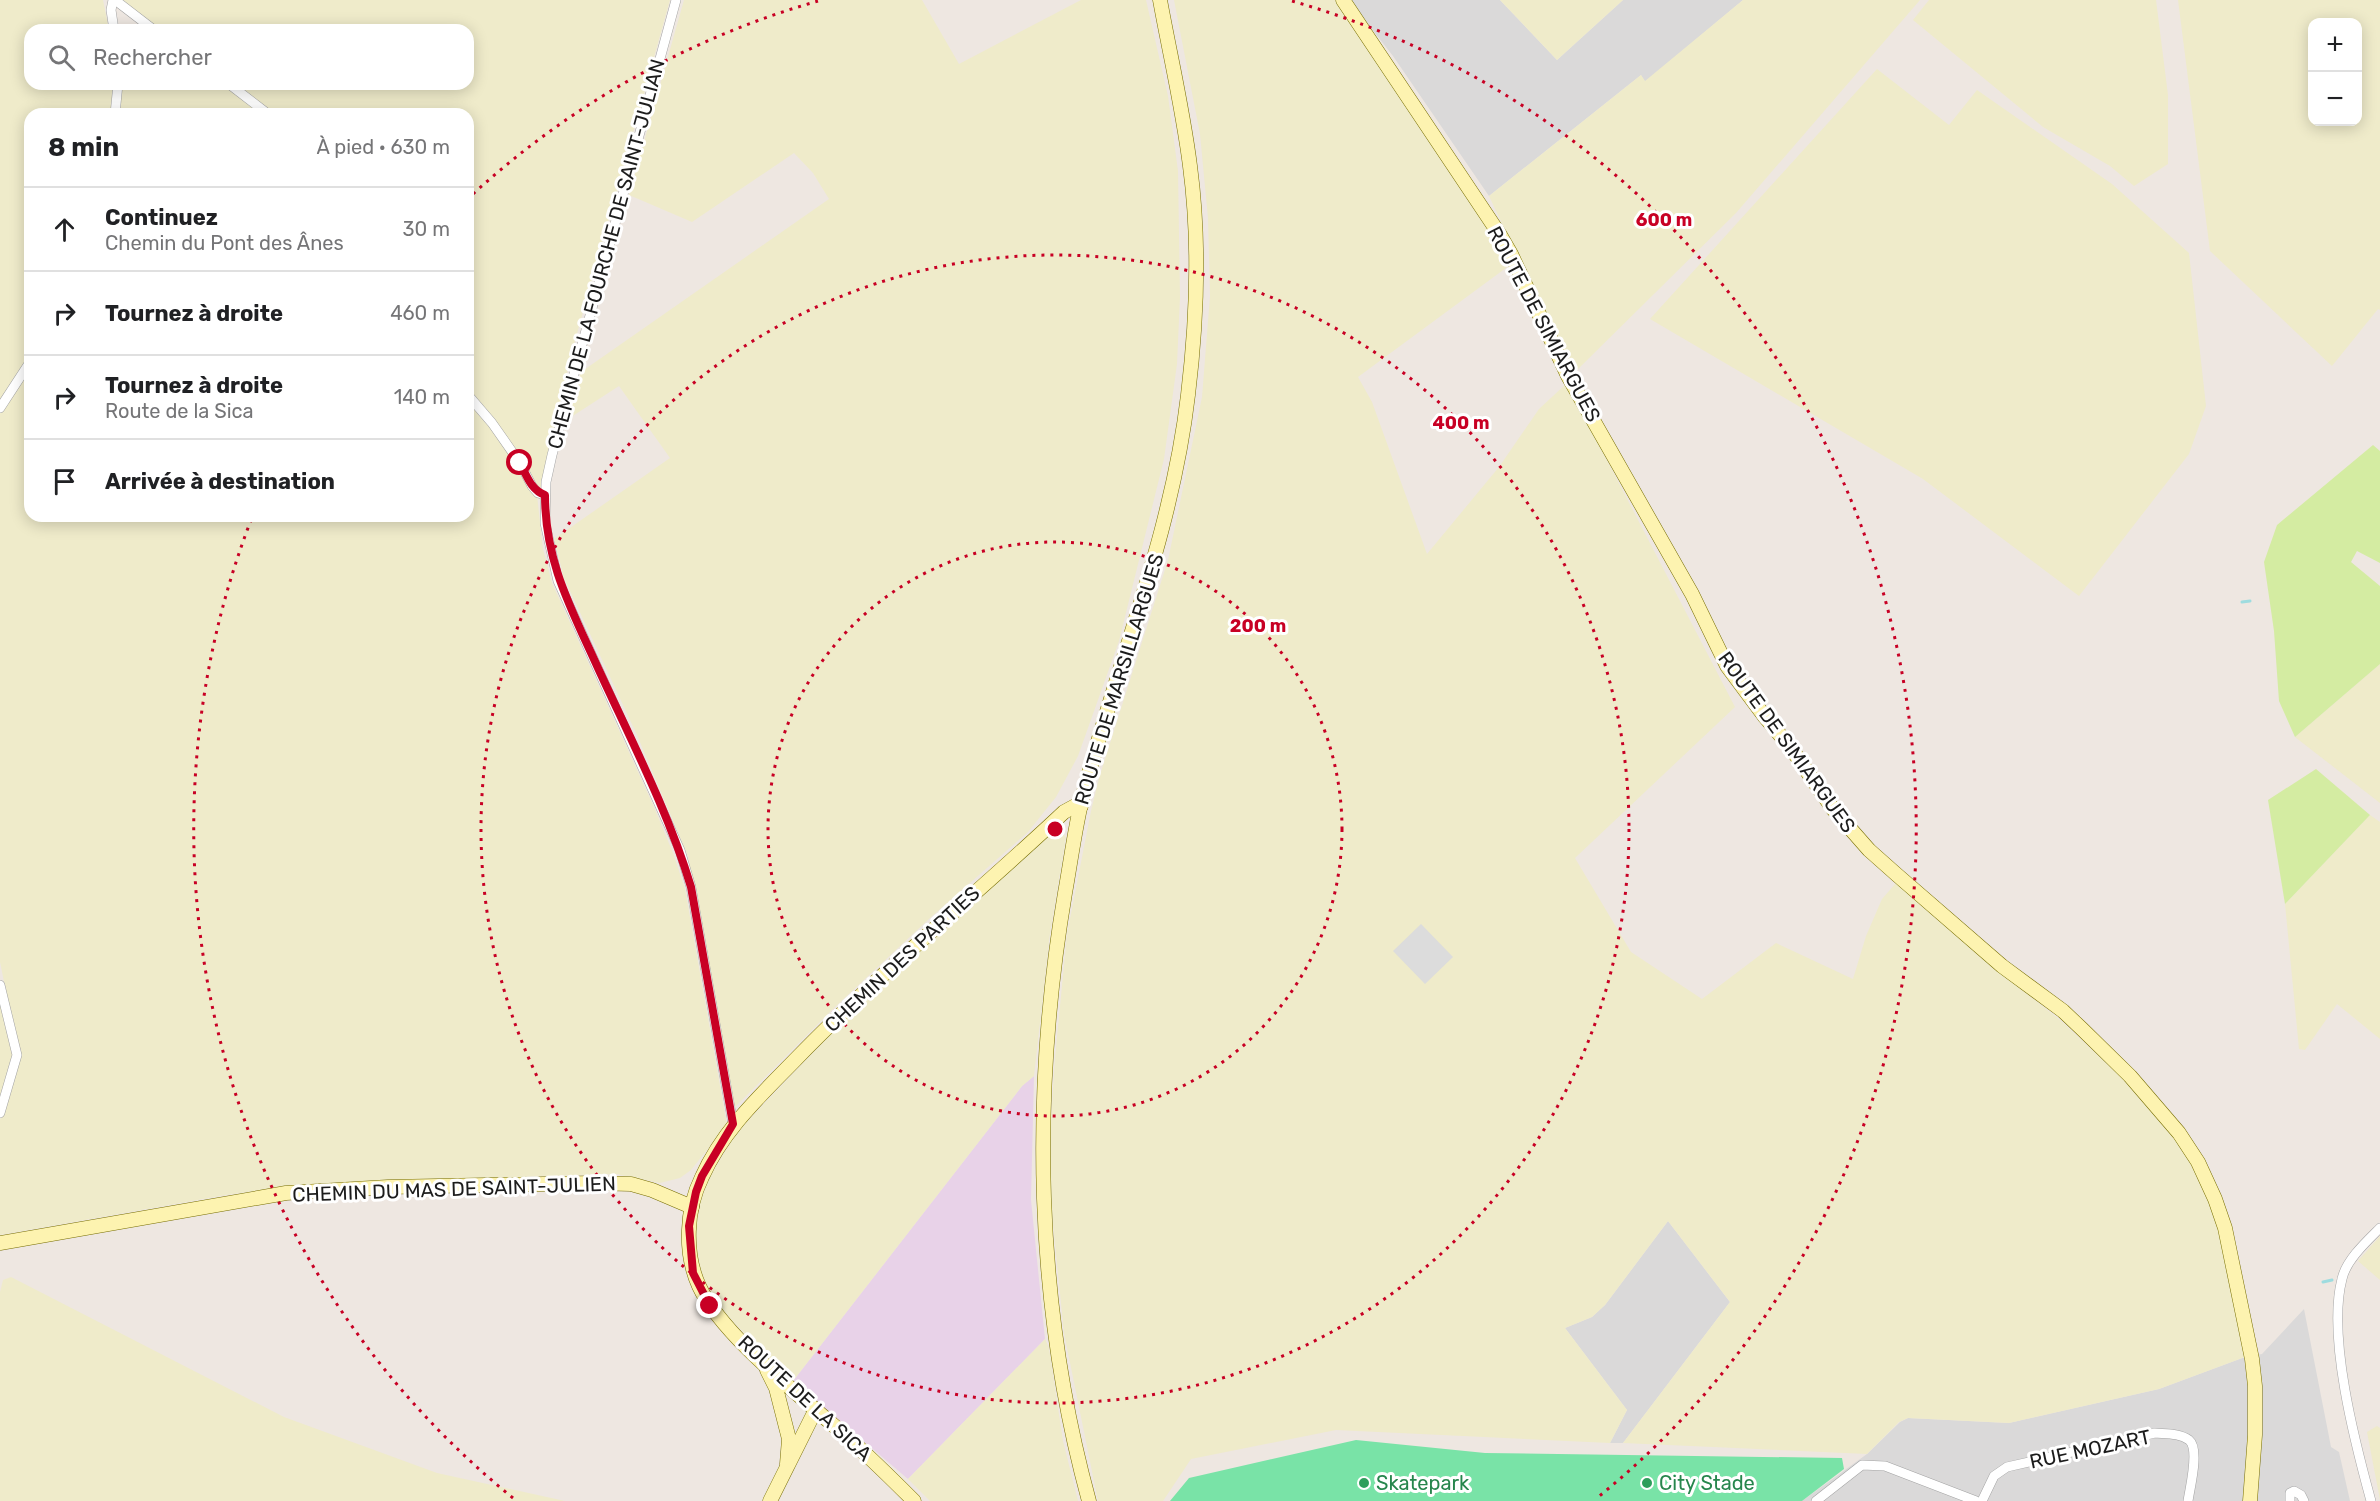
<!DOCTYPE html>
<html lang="fr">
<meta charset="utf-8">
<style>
:root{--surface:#fff;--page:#f6f6f6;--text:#202124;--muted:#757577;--line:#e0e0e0}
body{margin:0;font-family:Rubik,sans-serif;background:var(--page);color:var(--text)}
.controls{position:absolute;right:18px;top:18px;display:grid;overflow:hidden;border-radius:12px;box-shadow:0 3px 15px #0003}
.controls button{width:54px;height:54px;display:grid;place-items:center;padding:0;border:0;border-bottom:2px solid var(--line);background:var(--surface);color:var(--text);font:30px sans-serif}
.stop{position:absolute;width:18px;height:18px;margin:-14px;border:4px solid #c80024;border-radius:50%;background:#fff}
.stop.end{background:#c80024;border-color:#fff;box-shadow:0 2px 6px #0008}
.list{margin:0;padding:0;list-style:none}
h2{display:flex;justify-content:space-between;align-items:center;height:78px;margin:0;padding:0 24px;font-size:26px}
h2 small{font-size:20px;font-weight:400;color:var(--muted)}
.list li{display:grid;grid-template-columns:39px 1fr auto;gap:18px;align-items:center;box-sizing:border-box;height:84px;padding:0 24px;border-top:2px solid var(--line)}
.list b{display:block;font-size:22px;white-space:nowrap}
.list p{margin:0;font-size:20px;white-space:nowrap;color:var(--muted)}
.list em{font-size:20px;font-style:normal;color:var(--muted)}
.icon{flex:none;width:33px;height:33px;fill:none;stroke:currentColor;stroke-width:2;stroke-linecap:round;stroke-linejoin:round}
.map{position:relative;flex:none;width:2380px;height:1501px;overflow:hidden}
.search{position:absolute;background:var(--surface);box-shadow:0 3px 15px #0003;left:24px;top:24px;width:450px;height:66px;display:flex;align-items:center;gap:15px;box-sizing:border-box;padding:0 21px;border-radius:18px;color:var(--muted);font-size:22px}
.panel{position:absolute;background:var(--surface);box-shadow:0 3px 15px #0003;left:24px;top:108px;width:450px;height:414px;border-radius:18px}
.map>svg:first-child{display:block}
.residential{fill:#dad9d9}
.industrial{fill:#e8d2e8}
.farmland{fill:#efebca;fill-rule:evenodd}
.grass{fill:#d4eca2}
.pitch{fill:#79e3a7}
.parking{fill:#dcdcdc}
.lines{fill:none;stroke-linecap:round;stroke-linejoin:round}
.stream{stroke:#9edcdf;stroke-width:3}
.street-casing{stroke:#a3a3a3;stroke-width:10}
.secondary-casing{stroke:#766d00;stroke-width:15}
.street{stroke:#fff;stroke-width:9}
.secondary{stroke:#fdf3b0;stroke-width:14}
.route{stroke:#c80024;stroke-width:8}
.ring{fill:none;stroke:#c80024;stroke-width:3;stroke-dasharray:3 6}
.leisure-dot{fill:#2e9e5b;stroke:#fff;stroke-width:2}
.labels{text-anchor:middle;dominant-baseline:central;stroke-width:6;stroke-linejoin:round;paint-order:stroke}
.street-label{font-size:20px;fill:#1c1c1c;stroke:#fff}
.leisure-label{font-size:20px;fill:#27864d;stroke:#fff;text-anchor:start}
.centre{fill:#c80024;stroke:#fff;stroke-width:3}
.ring-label{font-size:18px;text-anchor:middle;font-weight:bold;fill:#c80024;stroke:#fff;stroke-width:6;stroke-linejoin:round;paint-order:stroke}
</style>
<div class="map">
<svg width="2380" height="1501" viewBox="0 0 2380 1501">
<rect width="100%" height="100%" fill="#eee7e1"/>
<!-- residential -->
<g class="residential">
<polygon points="1349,0 1500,0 1557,60 1623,0 1743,0 1645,82 1641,75 1489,196 1393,56"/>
<polygon points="1668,1221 1730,1302 1623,1443 1610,1443 1627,1410 1565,1328 1592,1317 1605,1305"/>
<polygon points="2304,1309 2331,1447 2339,1452 2350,1501 1802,1501 1867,1454 1900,1422 1908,1418 2009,1423 2159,1389 2245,1357 2262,1354"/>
</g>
<!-- industrial -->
<polygon class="industrial" points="1034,1076 1031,1200 1045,1339 908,1479 793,1381 1022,1086"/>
<!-- farmland -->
<g class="farmland">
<polygon points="0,0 103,0 109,30 30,30 30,84 114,84 113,114 30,114 30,356 0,402"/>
<polygon points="122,0 670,0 571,355 541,487 538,487 495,420 468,389 468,114 274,114 237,84 468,84 468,30 161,30"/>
<polygon points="684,0 922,0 959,64 1081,0 1146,0 1168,96 1178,171 1180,297 1177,364 1164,459 1119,641 1078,756 1056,797 1028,832 930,918 834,1008 733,1109 688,856 637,735 564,578 554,539 670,458 619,386 568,419 581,372 829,199 813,173 794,153 692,222 629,195"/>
<polygon points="1174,0 1336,0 1496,238 1510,265 1358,377 1372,402 1427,554 1499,467 1539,409 1567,383 1735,707 1575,858 1631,952 1702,999 1776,943 1853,979 1866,936 1882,899 1896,883 2001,973 2060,1020 2122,1078 2183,1148 2210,1203 2223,1244 2245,1357 2159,1389 2009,1423 1908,1418 1899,1422 1867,1454 1623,1443 1730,1302 1668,1221 1605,1305 1592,1317 1565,1328 1627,1410 1610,1443 1336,1430 1191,1459 1163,1501 1098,1501 1064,1333 1050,1194 1050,1137 1055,1058 1067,934 1091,811 1099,778 1168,560 1202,397 1210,296 1208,218 1200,134"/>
<polygon points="1500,0 1623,0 1557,60"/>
<polygon points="1743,0 1920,0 1736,213 1573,374 1489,196 1641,75 1645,81"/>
<polygon points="1929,0 2156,0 2168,95 2168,164 2134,186 2110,166 2043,127 1913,20"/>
<path d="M2178 0H2380V310L2378 309 2332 366 2210 251ZM2312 22H2358V122H2312Z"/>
<polygon points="1877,69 1949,125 1977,90 2112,184 2189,253 2206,406 2189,454 2079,596 1923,479 1650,319"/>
<polygon points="120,84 224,84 264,114 118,114"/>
<polygon points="30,368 30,516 468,516 468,403 491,428 537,495 543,549 552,583 654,807 673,853 685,889 727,1125 691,1170 680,1178 660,1183 616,1174 330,1183 283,1187 226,1195 0,1235 0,1120 19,1055 0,962 0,413"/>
<polygon points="2380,664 2380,803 2295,737"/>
<polygon points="2370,815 2380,822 2380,1039 2337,1004 2305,1050 2299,1049 2285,904"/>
<polygon points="1061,832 1066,837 1050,933 1034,1076 1022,1086 793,1381 766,1357 715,1302 700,1275 694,1247 698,1208 710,1177 737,1132 849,1015 937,932 1052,833"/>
<polygon points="0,990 13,1055 0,1104"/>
<polygon points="2380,1236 2380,1280 2358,1261"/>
<polygon points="11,1277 284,1417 437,1473 565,1501 0,1501 0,1292 3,1280"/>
<polygon points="1045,1339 1049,1348 1063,1441 1078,1501 930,1501 908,1479"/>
<polygon points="2377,1426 2380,1428 2380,1500 2367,1432"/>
</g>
<!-- grass -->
<g class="grass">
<polygon points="2373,445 2380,451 2380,563 2357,551 2351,562 2380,586 2380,664 2295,737 2279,701 2274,631 2264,562 2277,525"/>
<polygon points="2316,769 2370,815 2285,904 2268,800"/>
</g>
<!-- pitch -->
<polygon class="pitch" points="1356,1440 1485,1453 1842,1458 1844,1469 1802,1501 1170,1501 1189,1478"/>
<!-- parking -->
<polygon class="parking" points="1421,924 1453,957 1425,984 1393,951"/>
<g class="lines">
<!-- stream -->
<g class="stream">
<polyline points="2242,602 2250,601"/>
<polyline points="2323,1282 2332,1280"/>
</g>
<!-- street casing -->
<g class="street-casing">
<g id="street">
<polyline points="113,0 111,10 114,30"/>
<polyline points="115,0 154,30"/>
<polyline points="676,0 552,455 546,482 545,523 558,581 680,850 691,887 733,1124"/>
<polyline points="229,84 268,114"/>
<polyline points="115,114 118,84"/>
<polyline points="468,395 492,423 520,463 532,486 538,493 545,495"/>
<polyline points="0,408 30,362"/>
<polyline points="0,985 17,1055 0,1113"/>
<polyline points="1816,1501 1862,1465 1885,1466 1976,1501"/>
<path d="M1982 1501 1994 1476 2007 1467 2155 1433C2166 1434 2180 1433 2189 1440 2200 1449 2190 1487 2188 1501"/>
<polyline points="2290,1501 2290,1493 2294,1491 2301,1495 2304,1501"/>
<path d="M2371 1501C2355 1443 2327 1336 2342 1279 2346 1260 2367 1241 2380 1228"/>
</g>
</g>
<!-- secondary casing -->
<g class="secondary-casing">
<g id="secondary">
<polyline points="1343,0 1500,235 1511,254 1568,376 1692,594 1727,666 1765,717 1791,748 1833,809 1869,850 1896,874 2002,966 2063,1011 2082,1029 2130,1076 2179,1133 2198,1162 2215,1199 2225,1228 2252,1359 2255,1386 2255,1435 2250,1501"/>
<polyline points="0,1243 286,1193 388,1187 592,1183 631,1184 652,1190 692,1207"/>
<polyline points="767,1370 776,1388 789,1439 787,1464"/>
<polyline points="770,1501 816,1409"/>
<path d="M914 1501C887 1474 861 1448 832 1424 792 1389 721 1333 699 1286 684 1253 686 1209 702 1177 723 1130 760 1096 795 1060 880 972 975 896 1064 812L1075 806H1081"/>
<path d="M1089 1501C1035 1304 1031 1094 1065 893 1071 860 1075 827 1083 795 1118 661 1172 534 1188 395 1197 320 1200 241 1190 166 1183 110 1170 55 1160 0"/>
</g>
</g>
<!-- street -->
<use href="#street" class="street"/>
<!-- secondary -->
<use href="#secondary" class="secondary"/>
</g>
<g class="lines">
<!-- route -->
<path class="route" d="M520 463C527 476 531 490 545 495 545 562 571 608 598 668 631 740 668 811 691 887L733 1124 702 1176 696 1192 689 1226 693 1273 710 1306"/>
</g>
<!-- distance rings -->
<g class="ring">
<circle cx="1055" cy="829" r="287"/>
<circle cx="1055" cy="829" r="574"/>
<path d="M513 1498A861 861 0 0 1 251 520M473 194A861 861 0 0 1 818 1M1292 1A861 861 0 0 1 1597 1498"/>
</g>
<!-- markers -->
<g class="leisure-dot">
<circle cx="1364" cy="1483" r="6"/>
<circle cx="1647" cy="1483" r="6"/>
</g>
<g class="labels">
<!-- street labels -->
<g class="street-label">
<text transform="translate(606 254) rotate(-75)">CHEMIN DE LA FOURCHE DE SAINT-JULIAN</text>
<text transform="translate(1544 324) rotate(62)">ROUTE DE SIMIARGUES</text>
<text transform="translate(1119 679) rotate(-73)">ROUTE DE MARSILLARGUES</text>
<text transform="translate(1787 742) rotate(54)">ROUTE DE SIMIARGUES</text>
<text transform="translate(902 959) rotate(-43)">CHEMIN DES PARTIES</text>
<text transform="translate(454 1189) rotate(-2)">CHEMIN DU MAS DE SAINT-JULIEN</text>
<text transform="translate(805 1398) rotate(43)">ROUTE DE LA SICA</text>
<text transform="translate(2090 1449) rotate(-12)">RUE MOZART</text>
</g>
<!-- leisure labels -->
<g class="leisure-label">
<text x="1376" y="1483">Skatepark</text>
<text x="1659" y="1483">City Stade</text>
</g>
</g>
<circle cx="1055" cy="829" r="9" class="centre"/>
<g class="ring-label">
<text x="1664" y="226">600 m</text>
<text x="1461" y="429">400 m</text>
<text x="1258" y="632">200 m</text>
</g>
</svg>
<div class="controls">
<button>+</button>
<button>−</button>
</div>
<div class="stop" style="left:520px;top:463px"></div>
<div class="stop end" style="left:710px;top:1306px"></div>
<div class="search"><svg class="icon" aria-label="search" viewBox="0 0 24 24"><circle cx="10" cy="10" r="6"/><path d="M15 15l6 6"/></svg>Rechercher</div>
<section class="panel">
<h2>8 min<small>À pied · 630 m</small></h2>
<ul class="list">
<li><svg class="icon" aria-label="ahead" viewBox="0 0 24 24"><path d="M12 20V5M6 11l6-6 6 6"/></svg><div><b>Continuez</b><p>Chemin du Pont des Ânes</p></div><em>30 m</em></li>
<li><svg class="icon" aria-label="right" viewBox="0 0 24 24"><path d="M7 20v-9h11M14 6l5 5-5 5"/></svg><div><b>Tournez à droite</b></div><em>460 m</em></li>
<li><svg class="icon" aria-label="right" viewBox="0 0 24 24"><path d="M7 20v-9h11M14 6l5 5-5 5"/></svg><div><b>Tournez à droite</b><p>Route de la Sica</p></div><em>140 m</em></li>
<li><svg class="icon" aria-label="arrive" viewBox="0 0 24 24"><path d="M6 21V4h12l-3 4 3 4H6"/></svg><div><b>Arrivée à destination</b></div></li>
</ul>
</section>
</div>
